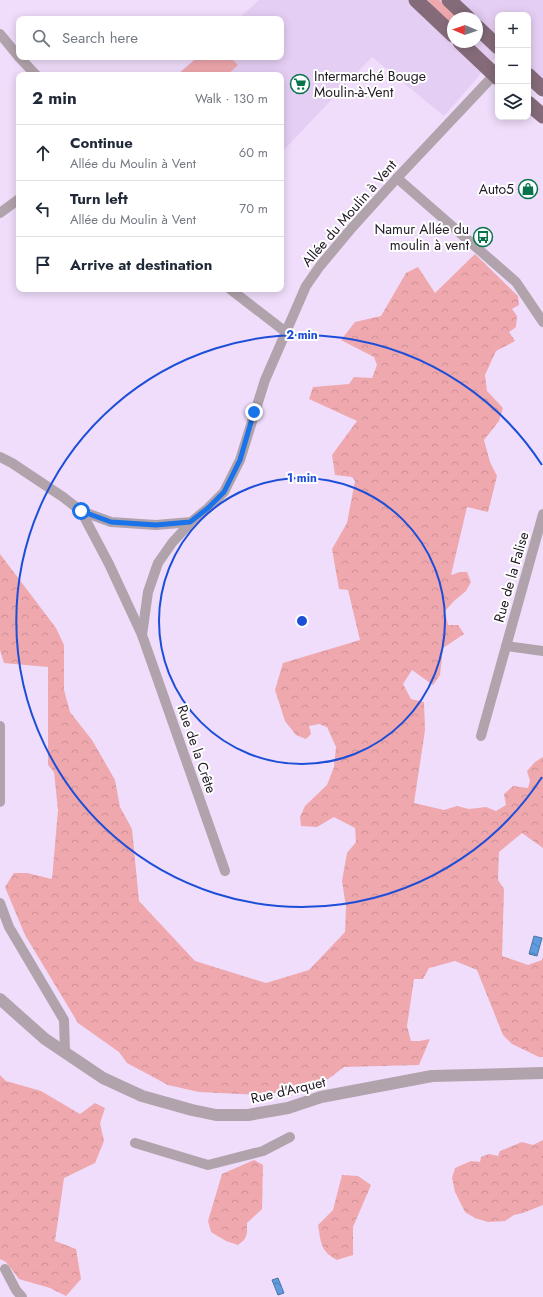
<!DOCTYPE html>
<meta charset="utf-8">
<style>
:root{--surface:#fff;--page:#f2f2f3;--text:#1f2937;--muted:#747a83;--line:#e0e1e3}
body{margin:0;font-family:Jost,sans-serif;background:var(--page);color:var(--text)}
.controls{position:absolute;right:12px;top:12px;display:grid;overflow:hidden;border-radius:8px;box-shadow:0 2px 10px #0003}
.controls button{width:36px;height:36px;display:grid;place-items:center;padding:0;border:0;border-bottom:1px solid var(--line);background:var(--surface);color:var(--text);font:20px sans-serif}
.compass{position:absolute;left:447px;top:12px;width:36px;height:36px;border-radius:50%;background:var(--surface);box-shadow:0 2px 10px #0003;rotate:272deg}
.stop{position:absolute;width:12px;height:12px;margin:-9px;border:3px solid #1a73e8;border-radius:50%;background:#fff}
.stop.end{background:#1a73e8;border-color:#fff;box-shadow:0 1px 4px #0008}
.list{margin:0;padding:0;list-style:none}
h2{display:flex;justify-content:space-between;align-items:center;height:52px;margin:0;padding:0 16px;font-size:17px}
h2 small{font-size:13px;font-weight:400;color:var(--muted)}
.list li{display:grid;grid-template-columns:26px 1fr auto;gap:12px;align-items:center;box-sizing:border-box;height:56px;padding:0 16px;border-top:1px solid var(--line)}
.list b{display:block;font-size:15px;white-space:nowrap}
.list p{margin:0;font-size:13px;white-space:nowrap;color:var(--muted)}
.list em{font-size:13px;font-style:normal;color:var(--muted)}
.icon{flex:none;width:22px;height:22px;fill:none;stroke:currentColor;stroke-width:2;stroke-linecap:round;stroke-linejoin:round}
.map{position:relative;flex:none;width:543px;height:1297px;overflow:hidden}
.search{position:absolute;background:var(--surface);box-shadow:0 2px 10px #0003;left:16px;top:16px;width:268px;height:44px;display:flex;align-items:center;gap:10px;box-sizing:border-box;padding:0 14px;border-radius:8px;color:var(--muted);font-size:15px}
.panel{position:absolute;background:var(--surface);box-shadow:0 2px 10px #0003;left:16px;top:72px;width:268px;height:220px;border-radius:8px}
.map>svg:first-child{display:block}
.built{fill:#e5cef3;fill-rule:evenodd}
.green{fill:#efa8ae}
.forest{fill:url(#forest-crowns)}
.water{fill:url(#water-waves);stroke:#4c75a7}
.lines{fill:none;stroke-linecap:round;stroke-linejoin:round}
.minor{stroke:#b1a3ab;stroke-width:10}
.tertiary{stroke:#b1a3ab;stroke-width:12}
.primary{stroke:#856b7a;stroke-width:15}
.route{stroke:#1a73e8;stroke-width:5}
.ring{fill:none;stroke:#1d4ed8;stroke-width:2}
.labels{text-anchor:middle;dominant-baseline:central;stroke-width:4;stroke-linejoin:round;paint-order:stroke}
.poi-label{font-size:14px;fill:#201924;stroke:#fff;text-anchor:end}
.street-label{font-size:14px;fill:#201924;stroke:#fff}
.centre{fill:#1d4ed8;stroke:#fff;stroke-width:2}
.ring-label{font-size:12px;text-anchor:middle;font-weight:bold;fill:#1d4ed8;stroke:#fff;stroke-width:4;stroke-linejoin:round;paint-order:stroke}
</style>
<div class="map">
<svg width="543" height="1297" viewBox="0 0 543 1297">
<defs>
<pattern id="forest-crowns" width="20" height="18" patternUnits="userSpaceOnUse"><rect width="20" height="18" fill="#efa8ae"/><path d="M2 6a3 3 0 1 1 6 0M12 15a3 3 0 1 1 6 0" fill="none" stroke="#cd9096"/></pattern>
<pattern id="water-waves" width="16" height="10" patternUnits="userSpaceOnUse"><rect width="16" height="10" fill="#5f9cdf"/><path d="M0 5q4-4 8 0t8 0" fill="none" stroke="#4e7eb5"/></pattern>
</defs>
<rect width="100%" height="100%" fill="#efddfb"/>
<!-- built -->
<path class="built" d="M259 0H543V87L528 73V15H498V54L444 116 372 57 281 153V75H177L197 57H281V19H238ZM453 18H477V42H453Z"/>
<!-- green -->
<g class="green">
<polygon points="428,0 439,0 458,18 453,18 453,28"/>
<polygon points="198,57 230,57 238,65 227,75 177,75"/>
</g>
<!-- forest -->
<g class="forest">
<polygon points="475,254 518,296 519,305 512,309 517,316 516,327 509,332 515,341 496,351 485,375 487,391 503,408 499,421 484,440 490,462 497,476 488,512 467,507 451,575 460,572 467,572 471,582 466,591 454,601 445,611 448,625 458,625 464,634 443,648 440,675 433,685 412,670 403,684 411,699 424,702 425,730 414,803 444,810 457,806 469,809 486,807 496,811 506,805 504,794 513,786 528,788 530,781 527,771 535,762 543,757 543,848 522,833 499,852 498,880 504,889 502,956 528,965 542,960 543,957 543,1057 539,1057 512,1044 503,1035 477,970 455,961 429,968 423,979 414,979 407,1026 411,1041 419,1041 430,1039 419,1065 344,1067 324,1082 264,1095 199,1092 168,1085 127,1063 119,1052 78,1023 25,935 5,887 14,873 27,873 52,879 58,810 54,772 48,765 48,667 4,663 0,650 0,554 56,628 64,645 64,690 70,712 92,740 115,780 120,807 132,829 139,901 195,961 266,983 309,970 345,932 346,907 342,881 347,853 356,842 355,828 334,817 317,827 301,826 300,817 305,806 327,785 334,767 336,747 327,727 319,724 309,726 311,734 306,739 296,735 285,721 275,690 283,663 360,640 348,590 339,589 332,549 347,523 355,481 352,477 335,475 332,455 357,421 309,399 313,387 349,384 354,377 372,378 377,365 374,357 341,340 355,322 381,316 406,273 418,267 435,293"/>
<polygon points="0,1075 6,1081 41,1091 80,1114 95,1103 105,1108 100,1123 104,1141 95,1163 64,1178 55,1241 76,1249 81,1279 66,1296 50,1288 19,1279 6,1262 0,1259"/>
<polygon points="543,1140 543,1205 523,1213 514,1215 505,1221 488,1222 475,1218 465,1212 455,1192 452,1178 455,1168 471,1161 480,1162 481,1157 489,1154 498,1156 500,1151 522,1142 533,1145"/>
<path d="M254 1160 263 1165 262 1209 247 1223C247 1235 248 1238 238 1245L226 1241 211 1232 208 1221 222 1174Z"/>
<path d="M342 1175 358 1176 371 1185 353 1227V1255L337 1260C320 1251 321 1242 318 1225L333 1210Z"/>
</g>
<!-- water -->
<g class="water">
<polygon points="534,936 542,938 537,956 529,954"/>
<polygon points="278,1278 284,1293 278,1295 272,1280"/>
</g>
<g class="lines">
<!-- minor -->
<g class="minor">
<polyline points="0,34 19,57"/>
<polyline points="19,57 36,75"/>
<polyline points="397,178 516,282 543,322"/>
<polyline points="0,213 19,199"/>
<polyline points="230,289 287,333"/>
<polyline points="0,457 12,463 63,497 81,511 111,522 156,525 191,522 208,508 224,492 240,460 265,380 306,286 320,266 350,230 397,178 494,75"/>
<polyline points="81,511 109,564 142,635"/>
<polyline points="191,522 172,543 158,563 148,592 142,635 225,871"/>
<polyline points="506,646 543,651"/>
<polyline points="0,726 0,802"/>
<polyline points="481,736 543,514"/>
<polyline points="0,903 9,927 64,1020 65,1052"/>
<polyline points="135,1143 208,1165 263,1151 290,1137"/>
<polyline points="5,1269 16,1290 22,1297"/>
</g>
<!-- tertiary -->
<polyline class="tertiary" points="0,999 45,1039 103,1078 142,1096 192,1110 216,1115 248,1115 288,1108 321,1097 432,1076 543,1073"/>
<!-- primary -->
<g class="primary">
<polyline points="416,0 453,35"/>
<polyline points="449,0 468,18"/>
<polyline points="477,27 498,47"/>
<polyline points="460,42 498,78"/>
<polyline points="528,75 543,89"/>
<polyline points="528,103 543,116"/>
</g>
</g>
<g class="lines">
<!-- route -->
<polyline class="route" points="81,511 111,522 156,525 190,522 208,508 224,492 240,460 254,412"/>
</g>
<!-- distance rings -->
<g class="ring">
<circle cx="302" cy="621" r="143"/>
<path d="M542 777A286 286 0 1 1 542 465"/>
</g>
<!-- icons -->
<defs>
<g id="supermarket-ring" transform="scale(1)"><circle r="9.5" fill="#fff" stroke="#07734b" stroke-width="1.5"/><path d="M-6-5.5h2.5l.6 2H6L4.5 2H-2.5L-4.4-4H-6ZM-1.5 3.2a1.3 1.3 0 1 0 .1 0ZM3 3.2a1.3 1.3 0 1 0 .1 0Z" fill="#07734b"/></g>
<g id="shop-ring" transform="scale(1)"><circle r="9.5" fill="#fff" stroke="#07734b" stroke-width="1.5"/><path d="M-5-2.5h2.3a2.7 3.5 0 0 1 5.4 0H5L5.5 6h-11ZM-1.5-2.5h3a1.5 2.3 0 0 0-3 0Z" fill="#07734b"/></g>
<g id="bus-ring" transform="scale(1)"><circle r="9.5" fill="#fff" stroke="#07734b" stroke-width="1.5"/><path d="M-5-6H5V4H4V6H2V4H-2V6H-4V4H-5ZM-3.5-4V0h7V-4ZM-3.5 1.2v1.5H-2V1.2ZM2 1.2v1.5H3.5V1.2Z" fill="#07734b"/></g>
</defs>
<g fill-rule="evenodd">
<use href="#supermarket-ring" x="300" y="84"/>
<use href="#shop-ring" x="528" y="189"/>
<use href="#bus-ring" x="483" y="237"/>
</g>
<g class="labels">
<!-- poi labels -->
<g class="poi-label">
<text x="314" y="76" text-anchor="start">Intermarché Bouge<tspan x="314" dy="16">Moulin-à-Vent</tspan></text>
<text x="514" y="189">Auto5</text>
<text x="469" y="229">Namur Allée du<tspan x="469" dy="16">moulin à vent</tspan></text>
</g>
<!-- street labels -->
<g class="street-label">
<text transform="translate(349 213) rotate(-49)">Allée du Moulin à Vent</text>
<text transform="translate(511 577) rotate(-74)">Rue de la Falise</text>
<text transform="translate(197 749) rotate(71)">Rue de la Crête</text>
<text transform="translate(288 1090) rotate(-13)">Rue d'Arquet</text>
</g>
</g>
<circle cx="302" cy="621" r="6" class="centre"/>
<g class="ring-label">
<text x="302" y="339">2 min</text>
<text x="302" y="482">1 min</text>
</g>
</svg>
<div class="controls">
<button>+</button>
<button>−</button>
<button><svg class="icon" aria-label="layers" viewBox="0 0 24 24"><path d="M12 4l9 5-9 5-9-5zM3 14l9 5 9-5"/></svg></button>
</div>
<svg class="compass" viewBox="-18 -18 36 36"><path d="M0-13l5 13h-10z" fill="#e53935"/><path d="M0 13l5-13h-10z" fill="#747a83"/></svg>
<div class="stop" style="left:81px;top:511px"></div>
<div class="stop end" style="left:254px;top:412px"></div>
<div class="search"><svg class="icon" aria-label="search" viewBox="0 0 24 24"><circle cx="10" cy="10" r="6"/><path d="M15 15l6 6"/></svg>Search here</div>
<section class="panel">
<h2>2 min<small>Walk · 130 m</small></h2>
<ul class="list">
<li><svg class="icon" aria-label="ahead" viewBox="0 0 24 24"><path d="M12 20V5M6 11l6-6 6 6"/></svg><div><b>Continue</b><p>Allée du Moulin à Vent</p></div><em>60 m</em></li>
<li><svg class="icon" aria-label="left" viewBox="0 0 24 24"><path d="M17 20v-9H6M10 6l-5 5 5 5"/></svg><div><b>Turn left</b><p>Allée du Moulin à Vent</p></div><em>70 m</em></li>
<li><svg class="icon" aria-label="arrive" viewBox="0 0 24 24"><path d="M6 21V4h12l-3 4 3 4H6"/></svg><div><b>Arrive at destination</b></div></li>
</ul>
</section>
</div>
